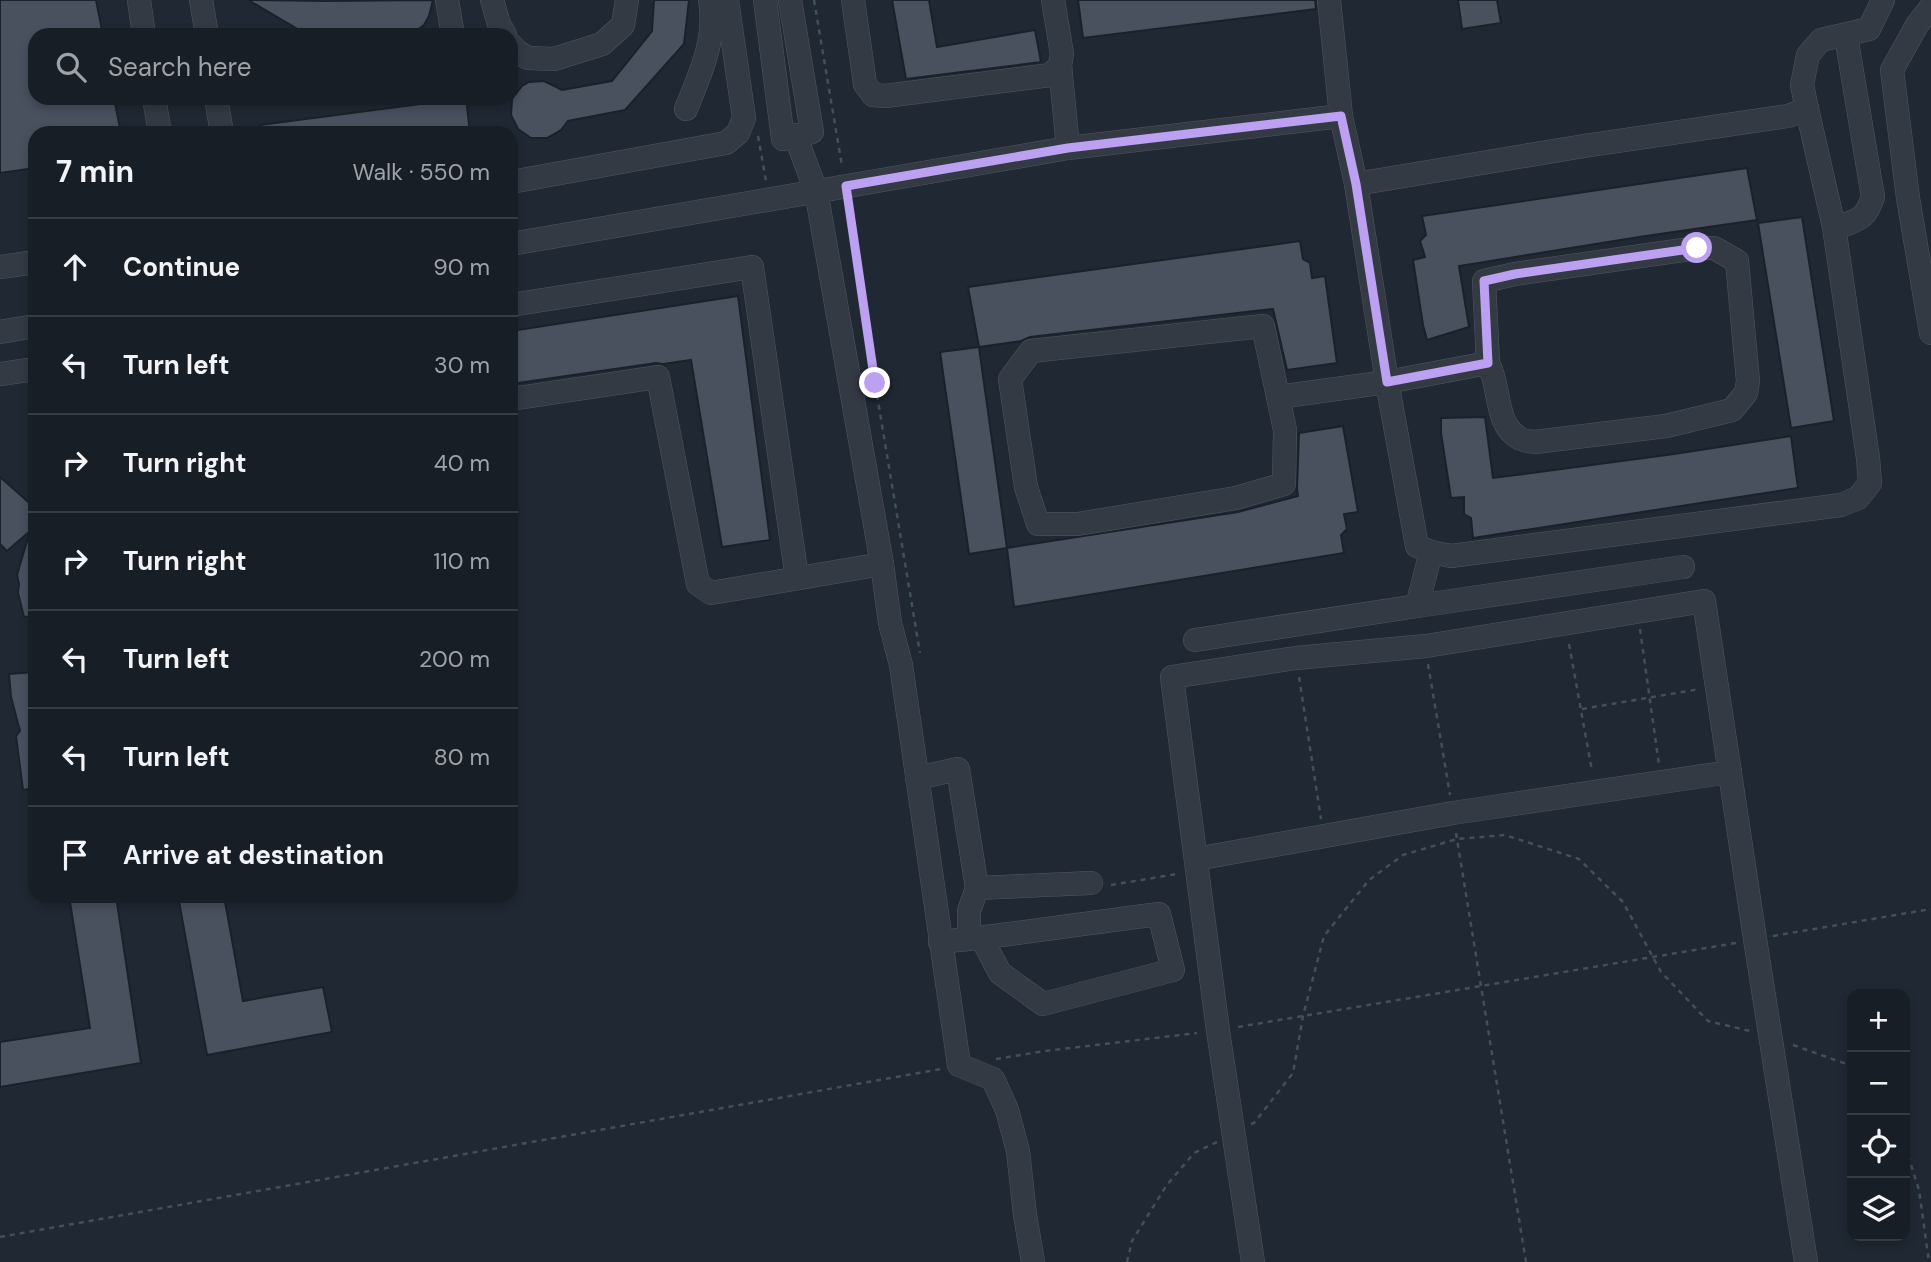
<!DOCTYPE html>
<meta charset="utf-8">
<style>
:root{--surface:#181e26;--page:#252b32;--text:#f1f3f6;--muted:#9fa2a7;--line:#363c43}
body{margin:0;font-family:"DM Sans",sans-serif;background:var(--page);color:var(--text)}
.controls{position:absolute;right:21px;bottom:21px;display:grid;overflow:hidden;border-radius:14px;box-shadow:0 4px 10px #0003}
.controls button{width:63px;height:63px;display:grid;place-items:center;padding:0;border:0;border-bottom:2px solid var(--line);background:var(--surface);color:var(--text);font:35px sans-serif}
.stop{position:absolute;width:21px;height:21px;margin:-16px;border:5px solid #bca0f2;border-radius:50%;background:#fff}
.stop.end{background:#bca0f2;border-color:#fff;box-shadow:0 2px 7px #0008}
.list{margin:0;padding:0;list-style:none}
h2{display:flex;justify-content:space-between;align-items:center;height:91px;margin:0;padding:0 28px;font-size:30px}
h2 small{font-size:23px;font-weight:400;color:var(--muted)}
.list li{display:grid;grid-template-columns:46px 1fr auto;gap:21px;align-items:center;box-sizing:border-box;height:98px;padding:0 28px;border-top:2px solid var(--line)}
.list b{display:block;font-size:26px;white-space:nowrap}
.list em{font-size:23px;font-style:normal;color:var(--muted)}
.icon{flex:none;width:38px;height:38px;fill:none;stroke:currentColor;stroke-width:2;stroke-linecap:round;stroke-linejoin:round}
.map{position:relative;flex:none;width:1931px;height:1262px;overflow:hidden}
.search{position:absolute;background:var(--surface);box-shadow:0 4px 10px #0003;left:28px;top:28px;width:490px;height:77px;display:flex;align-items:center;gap:18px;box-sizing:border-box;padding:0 24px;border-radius:21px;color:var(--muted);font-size:26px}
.panel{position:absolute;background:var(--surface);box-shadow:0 4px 10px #0003;left:28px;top:126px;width:490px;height:777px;border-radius:21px}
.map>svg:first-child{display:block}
.building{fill:#49515f;stroke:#1b212b;stroke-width:2}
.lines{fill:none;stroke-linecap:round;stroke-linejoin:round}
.minor-casing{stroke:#515762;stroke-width:24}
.path{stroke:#425154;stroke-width:2.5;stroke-dasharray:5 5;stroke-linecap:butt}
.minor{stroke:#333a44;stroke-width:23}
.route{stroke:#bca0f2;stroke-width:9}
</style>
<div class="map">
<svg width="1931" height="1262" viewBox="0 0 1931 1262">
<rect width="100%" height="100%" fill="#202833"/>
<!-- building -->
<g class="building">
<polygon points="0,0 96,0 103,35 35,35 35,98 114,98 121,133 35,133 35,168 0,173"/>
<polygon points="248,0 326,1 433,0 429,16 424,25 416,31 406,35 396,34 381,29 344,35 322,35 301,31"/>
<polygon points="654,0 689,0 684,44 625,110 568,121 561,130 547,138 531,138 518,129 511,115 512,99 522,86 529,82 544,81 562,90 612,81 652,31"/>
<polygon points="892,0 929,0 937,47 1035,30 1041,62 906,79"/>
<polygon points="1078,0 1315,0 1316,9 1083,38"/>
<polygon points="1458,0 1497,0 1501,23 1462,29"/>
<polygon points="466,98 470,133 261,133 260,125"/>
<polygon points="1747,168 1757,220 1639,237 1459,266 1469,327 1427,340 1423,325 1413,260 1425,257 1420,241 1426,235 1422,216"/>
<polygon points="1802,217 1834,421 1791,428 1758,223"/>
<polygon points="1300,241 1303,259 1310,263 1312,278 1325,276 1337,363 1287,370 1273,309 1030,337 1021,341 979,347 968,287"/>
<polygon points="738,296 770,540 722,547 691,360 663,364 656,363 511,384 511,331"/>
<polygon points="979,347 1007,548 969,554 940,352"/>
<polygon points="1485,417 1493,478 1674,454 1791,436 1798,488 1473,538 1471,518 1464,514 1464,497 1451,498 1441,433 1441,418"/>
<polygon points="1343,426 1358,512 1344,514 1347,529 1341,535 1344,553 1014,607 1007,548 1238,512 1298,496 1297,489 1299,433"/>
<polygon points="0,477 35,508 35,616 24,617 18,593 19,584 17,575 30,531 7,551 0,544"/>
<polygon points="35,672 35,788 23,790 16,736 20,731 11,697 9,674"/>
<polygon points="69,896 116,896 141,1063 0,1087 0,1042 90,1028"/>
<polygon points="178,896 224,896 243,1001 323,987 332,1032 207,1055"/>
</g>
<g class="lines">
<!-- minor casing -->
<g class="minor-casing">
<g id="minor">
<polyline points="139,0 144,35"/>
<polyline points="201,0 207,35"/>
<polyline points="447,0 453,35"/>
<polyline points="492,0 499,24 505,35"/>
<polyline points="765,0 783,139 812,132 790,0"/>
<polyline points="853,0 865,84 873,95 885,96 1051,75 1060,65 1062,54 1053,0"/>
<polyline points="1329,0 1341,116"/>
<polyline points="1931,7 1917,25 1892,70 1908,198 1931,333"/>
<path d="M1846 36 1873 197C1867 213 1864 218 1847 224"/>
<polyline points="511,45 518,52 528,58 554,59 602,44 623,25 627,0"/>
<polyline points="1060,65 1068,148"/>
<polyline points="154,98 160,133"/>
<polyline points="216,98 222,133"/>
<path d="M686 109C700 74 717 39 710 0"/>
<polyline points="795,135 816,191 882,564 890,623 901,665 959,1065 993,1079 1007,1110 1018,1151 1025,1215 1033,1262"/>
<polyline points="511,182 726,143 738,133 744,118 727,0"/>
<polyline points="1356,184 1584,146 1788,116 1807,109 1802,85 1808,55 1821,40 1869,29 1883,0"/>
<polyline points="511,244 1068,148 1341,116 1356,184 1387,382 1417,546 1431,552 1451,556 1841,505 1858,498 1870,483 1868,458 1834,227 1807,109"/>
<path d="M1697 248H1714L1737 261 1748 381 1746 393 1732 410 1666 426 1535 442C1530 441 1523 441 1519 438 1494 424 1501 386 1488 363L1484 281 1515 274Z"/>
<polyline points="0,267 35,262"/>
<polyline points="511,305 752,267 797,578"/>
<polyline points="0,332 35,326"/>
<polyline points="0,374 35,369"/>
<polyline points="1278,397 1285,430 1284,484 1236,498 1078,524 1038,524 1026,487 1010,379 1031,351 1263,326 1278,397 1387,382 1488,363"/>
<polyline points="511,399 658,377 698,584 711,593 882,564"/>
<polyline points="1417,606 1683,567"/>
<polyline points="1195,640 1417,606 1431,552"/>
<polyline points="917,778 958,769 977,888 1091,883"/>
<polyline points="1196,859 1453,813 1730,772"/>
<polyline points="969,938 969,911 977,888"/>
<path d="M940 942C1013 935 1086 923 1159 914L1173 970 1043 1004 1000 973 981 937"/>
<polyline points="1253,1262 1218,1031 1172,677 1296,658 1426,646 1704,601 1755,939 1806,1262"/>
</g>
</g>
<!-- path -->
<g class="path">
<polyline points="814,0 842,166"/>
<polyline points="758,136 766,181"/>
<polyline points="849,207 875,383 920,653"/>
<polyline points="1640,629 1659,765"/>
<polyline points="1569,644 1592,771"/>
<polyline points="1428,664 1450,795"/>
<polyline points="1299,677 1321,819"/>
<polyline points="1582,709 1700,689"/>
<polyline points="1456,833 1526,1262"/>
<polyline points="1111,885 1177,874"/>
<polyline points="1773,936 1931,909"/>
<polyline points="1238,1027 1736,943"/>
<polyline points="1793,1045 1852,1066"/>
<polyline points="996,1059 1045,1051 1197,1033"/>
<polyline points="1251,1124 1254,1123 1293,1073 1303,1016 1324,936 1369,880 1403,855 1457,839 1505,835 1579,859 1623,902 1661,972 1708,1021 1750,1031"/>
<polyline points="1905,1146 1919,1190 1929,1262"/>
<polyline points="0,1237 941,1069"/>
<polyline points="1127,1262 1132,1241 1166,1186 1194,1153 1217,1142"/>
</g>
<!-- minor -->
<use href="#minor" class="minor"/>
</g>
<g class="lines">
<!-- route -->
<polyline class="route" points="875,383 846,186 1068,148 1341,116 1356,184 1387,382 1488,363 1484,281 1515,274 1697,248"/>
</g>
</svg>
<div class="controls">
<button>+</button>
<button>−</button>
<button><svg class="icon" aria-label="locate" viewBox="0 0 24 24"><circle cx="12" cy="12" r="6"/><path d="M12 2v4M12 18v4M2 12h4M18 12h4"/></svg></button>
<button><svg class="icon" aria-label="layers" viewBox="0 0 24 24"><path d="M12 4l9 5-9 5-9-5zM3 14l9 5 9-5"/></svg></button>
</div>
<div class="stop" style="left:1697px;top:248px"></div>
<div class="stop end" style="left:875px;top:383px"></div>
<div class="search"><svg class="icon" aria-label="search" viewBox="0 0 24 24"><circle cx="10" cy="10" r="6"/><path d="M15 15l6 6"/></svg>Search here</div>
<section class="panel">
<h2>7 min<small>Walk · 550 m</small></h2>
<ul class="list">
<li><svg class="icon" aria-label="ahead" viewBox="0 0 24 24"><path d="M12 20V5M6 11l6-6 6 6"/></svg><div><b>Continue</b></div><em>90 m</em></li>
<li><svg class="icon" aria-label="left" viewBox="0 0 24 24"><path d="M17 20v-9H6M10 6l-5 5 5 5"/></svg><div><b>Turn left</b></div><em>30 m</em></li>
<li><svg class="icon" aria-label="right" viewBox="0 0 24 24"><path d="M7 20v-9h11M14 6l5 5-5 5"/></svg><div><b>Turn right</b></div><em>40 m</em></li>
<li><svg class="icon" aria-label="right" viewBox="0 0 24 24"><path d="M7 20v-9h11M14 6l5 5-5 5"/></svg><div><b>Turn right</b></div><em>110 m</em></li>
<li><svg class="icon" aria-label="left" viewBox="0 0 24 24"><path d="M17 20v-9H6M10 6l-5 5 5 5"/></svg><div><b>Turn left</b></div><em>200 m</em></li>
<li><svg class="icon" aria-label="left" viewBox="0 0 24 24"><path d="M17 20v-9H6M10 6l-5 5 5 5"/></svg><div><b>Turn left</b></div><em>80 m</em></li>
<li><svg class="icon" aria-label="arrive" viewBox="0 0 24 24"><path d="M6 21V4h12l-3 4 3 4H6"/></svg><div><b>Arrive at destination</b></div></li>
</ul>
</section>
</div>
